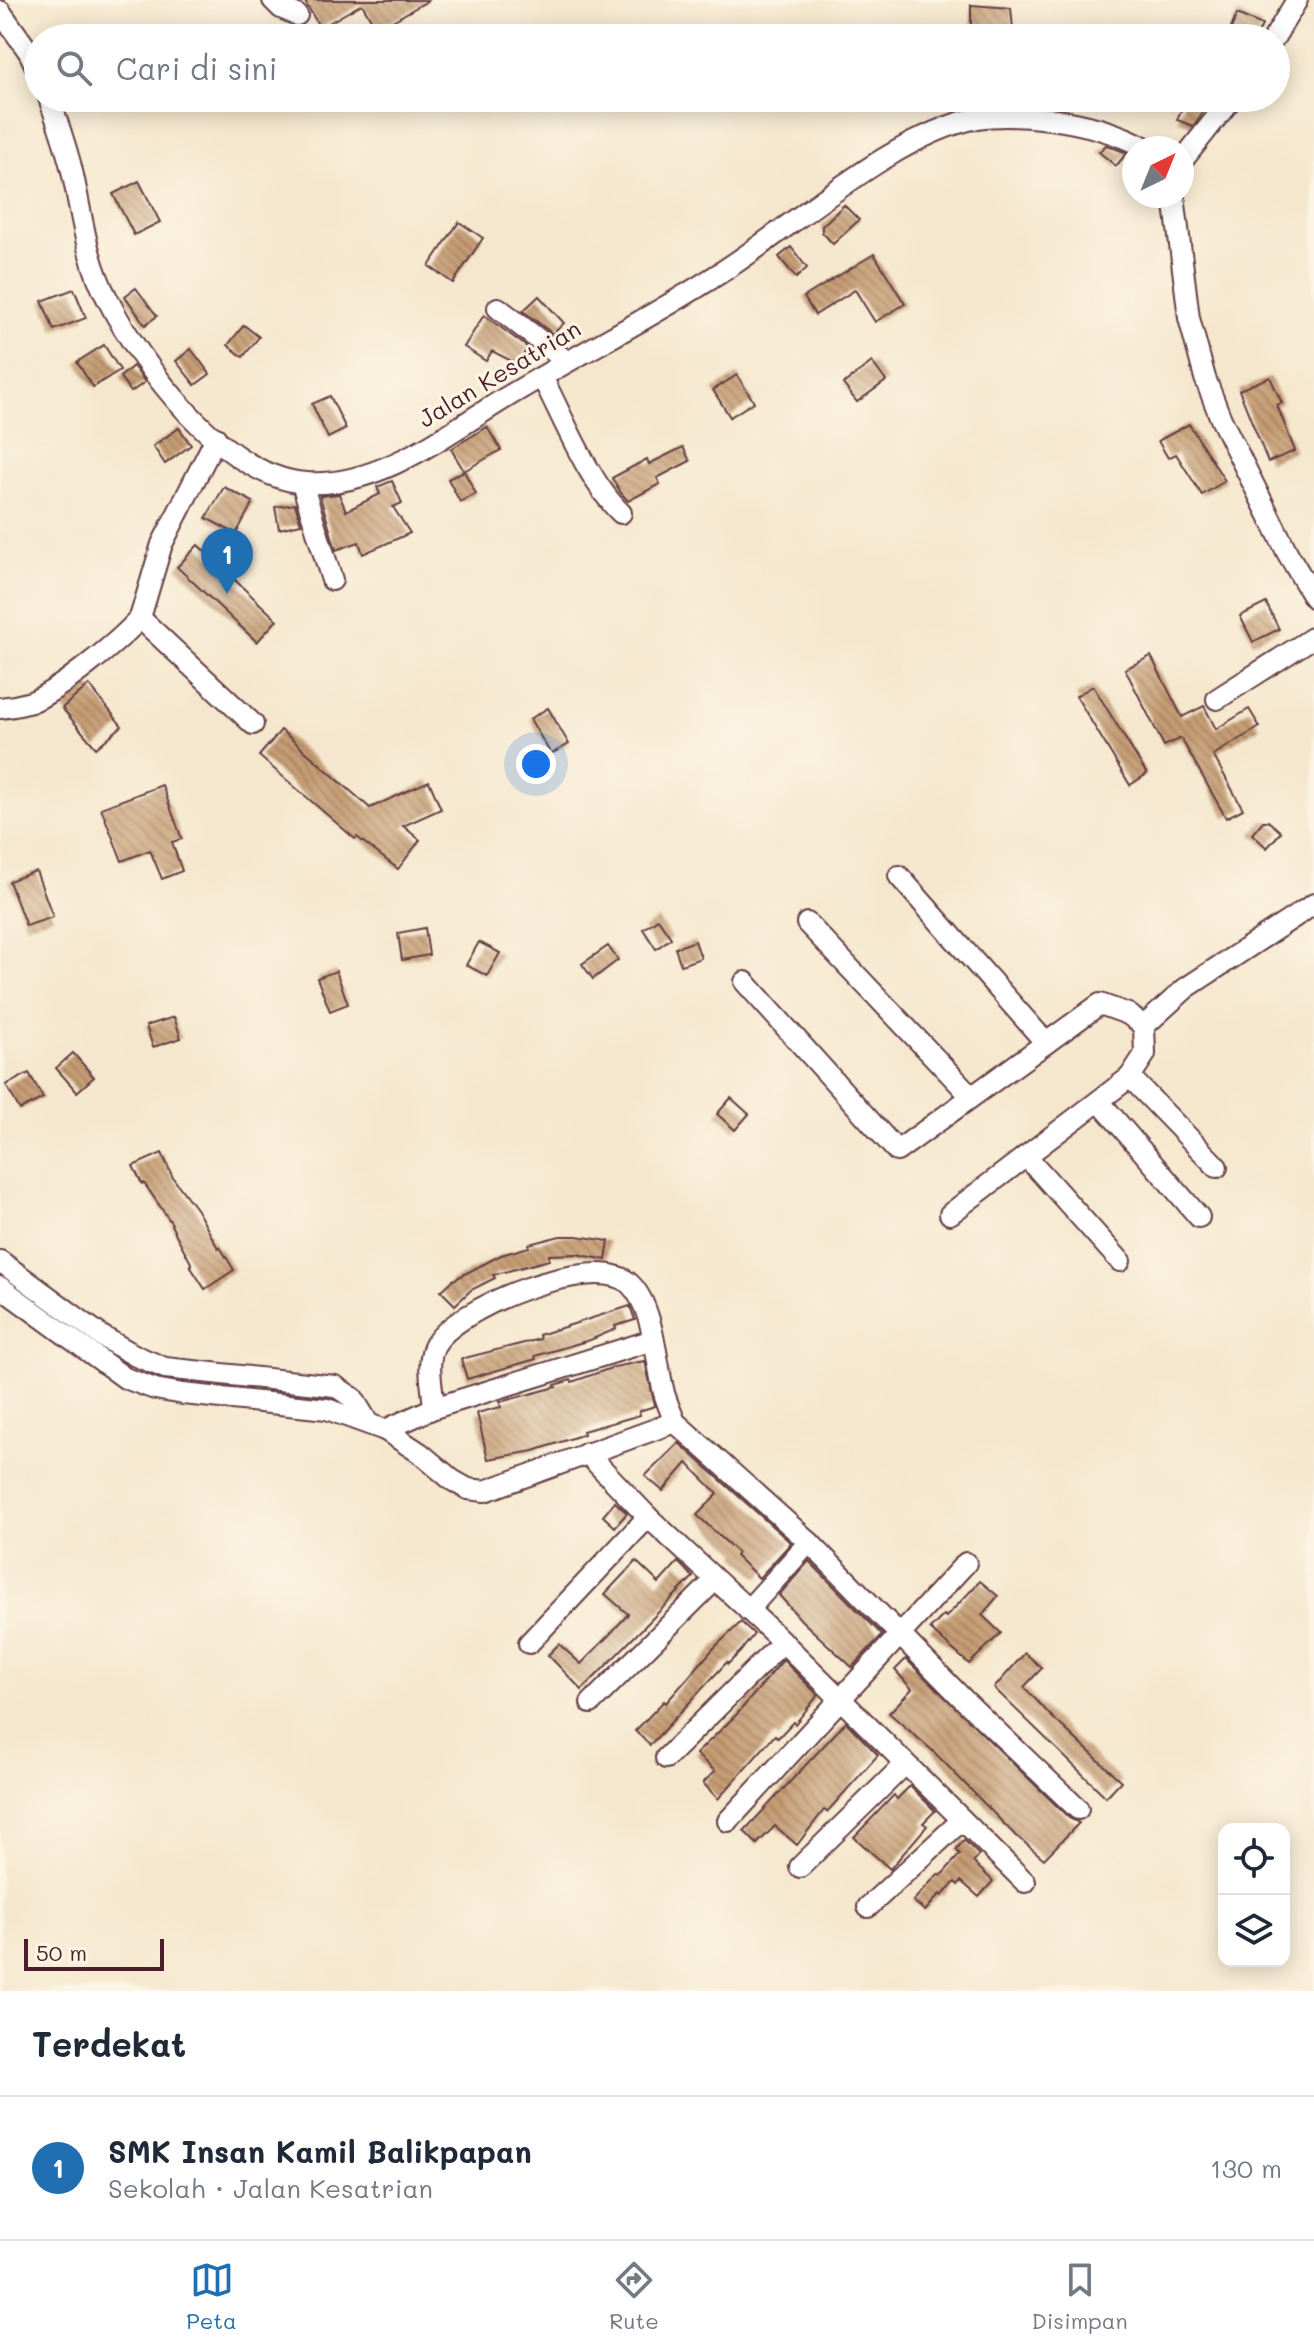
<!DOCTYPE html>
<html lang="id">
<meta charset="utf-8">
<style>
:root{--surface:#fff;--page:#f6f6f7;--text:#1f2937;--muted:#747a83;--line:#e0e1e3;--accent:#1f6fb2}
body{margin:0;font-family:Mali,sans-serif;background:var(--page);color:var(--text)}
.controls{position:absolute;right:24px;bottom:24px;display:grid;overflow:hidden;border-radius:16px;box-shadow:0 4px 20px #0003}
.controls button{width:72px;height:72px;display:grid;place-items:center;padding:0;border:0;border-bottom:2px solid var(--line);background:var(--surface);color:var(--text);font:40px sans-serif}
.compass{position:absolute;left:1122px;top:136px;width:72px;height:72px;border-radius:50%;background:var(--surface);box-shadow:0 4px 20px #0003;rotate:43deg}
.scale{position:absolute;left:24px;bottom:20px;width:140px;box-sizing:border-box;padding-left:8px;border:4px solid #4a1f2b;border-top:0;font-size:22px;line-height:28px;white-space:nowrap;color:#4a1f2b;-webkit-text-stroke:6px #fcf5e5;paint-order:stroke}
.you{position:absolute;left:536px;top:764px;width:28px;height:28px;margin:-20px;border:6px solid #fff;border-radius:50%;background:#1a73e8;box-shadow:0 0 0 12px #1a73e833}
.badge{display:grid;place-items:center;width:52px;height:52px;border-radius:50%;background:var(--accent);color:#fff;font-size:26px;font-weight:700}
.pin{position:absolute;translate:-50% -66px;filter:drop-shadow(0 2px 4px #0008)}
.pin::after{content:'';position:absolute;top:42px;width:28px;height:24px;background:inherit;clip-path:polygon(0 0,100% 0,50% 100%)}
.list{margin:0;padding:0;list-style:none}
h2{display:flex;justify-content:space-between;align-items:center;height:104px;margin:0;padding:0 32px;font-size:34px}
h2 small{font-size:26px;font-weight:400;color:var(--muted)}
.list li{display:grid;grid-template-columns:52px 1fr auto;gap:24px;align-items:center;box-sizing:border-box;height:144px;padding:0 32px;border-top:2px solid var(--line)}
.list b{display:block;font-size:30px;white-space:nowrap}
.list p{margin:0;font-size:26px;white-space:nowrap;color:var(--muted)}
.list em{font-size:26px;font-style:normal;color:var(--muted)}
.icon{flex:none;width:44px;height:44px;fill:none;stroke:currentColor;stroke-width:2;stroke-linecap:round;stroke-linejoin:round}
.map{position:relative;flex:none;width:1314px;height:1991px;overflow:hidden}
.search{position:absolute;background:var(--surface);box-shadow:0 4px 20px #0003;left:24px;right:24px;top:24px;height:88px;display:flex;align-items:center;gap:20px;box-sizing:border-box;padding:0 28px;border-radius:44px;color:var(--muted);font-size:30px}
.sheet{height:248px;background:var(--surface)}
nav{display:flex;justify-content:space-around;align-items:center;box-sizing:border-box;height:112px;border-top:2px solid var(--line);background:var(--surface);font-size:22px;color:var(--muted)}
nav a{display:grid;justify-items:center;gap:4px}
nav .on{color:var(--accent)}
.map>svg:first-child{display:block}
.building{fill:url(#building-back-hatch)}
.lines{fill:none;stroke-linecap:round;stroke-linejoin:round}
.street-casing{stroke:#643d43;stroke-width:24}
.street{stroke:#fff;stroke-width:20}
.labels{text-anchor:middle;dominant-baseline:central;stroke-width:6;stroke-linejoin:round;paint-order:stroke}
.street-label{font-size:24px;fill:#4a1f2b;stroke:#fcf5e5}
</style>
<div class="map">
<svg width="1314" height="1991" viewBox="0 0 1314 1991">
<defs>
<pattern id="building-back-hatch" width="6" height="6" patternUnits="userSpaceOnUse" patternTransform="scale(2)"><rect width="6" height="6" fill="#c59c73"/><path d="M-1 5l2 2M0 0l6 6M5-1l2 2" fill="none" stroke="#a27f5f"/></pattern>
</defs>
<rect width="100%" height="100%" fill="#fcf5e5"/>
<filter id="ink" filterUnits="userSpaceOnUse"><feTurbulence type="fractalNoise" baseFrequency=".0125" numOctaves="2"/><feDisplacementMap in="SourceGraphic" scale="16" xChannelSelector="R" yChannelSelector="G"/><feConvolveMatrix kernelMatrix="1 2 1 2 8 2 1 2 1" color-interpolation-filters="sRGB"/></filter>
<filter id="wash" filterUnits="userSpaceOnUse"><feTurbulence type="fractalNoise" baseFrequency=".006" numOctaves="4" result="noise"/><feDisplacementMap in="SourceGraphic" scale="32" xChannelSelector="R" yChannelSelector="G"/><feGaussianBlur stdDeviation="1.8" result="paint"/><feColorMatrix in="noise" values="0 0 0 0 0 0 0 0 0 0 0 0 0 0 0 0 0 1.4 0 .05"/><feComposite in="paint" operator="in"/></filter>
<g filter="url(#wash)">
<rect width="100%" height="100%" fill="#f5e7cd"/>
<g id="blocks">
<!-- building -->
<g class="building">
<polygon points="304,0 429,0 377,30 362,4 320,28"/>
<polygon points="971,5 1011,8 1013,29 971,29"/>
<polygon points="1237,14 1262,25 1256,38 1227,38"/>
<polygon points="1186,98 1207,98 1200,117 1193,126 1177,120"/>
<polygon points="1106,145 1127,153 1116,166 1099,152"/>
<polygon points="139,181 160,222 134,235 113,194"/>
<polygon points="844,205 859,220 833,244 822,232 822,226"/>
<polygon points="459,222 483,238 453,283 429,266"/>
<polygon points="791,247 807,268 796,278 779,257"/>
<polygon points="874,254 905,304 875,322 855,290 815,315 804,297"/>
<polygon points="136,288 157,316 145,325 125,296"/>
<polygon points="74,289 86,318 54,330 42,301"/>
<polygon points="539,296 564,323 553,334 523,311"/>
<polygon points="484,315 527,347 519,365 492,351 486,361 464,347"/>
<polygon points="244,325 259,337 243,357 228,345"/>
<polygon points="104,345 120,370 93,387 77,362"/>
<polygon points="191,349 210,374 195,385 176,361"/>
<polygon points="872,362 886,381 857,402 843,384"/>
<polygon points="133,366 145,382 131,392 120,377"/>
<polygon points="737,375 754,402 730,417 713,390"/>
<polygon points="1270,377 1282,403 1277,405 1295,451 1268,462 1239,390"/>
<polygon points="330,396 346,429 328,438 312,404"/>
<polygon points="1189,424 1225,481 1202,495 1176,454 1168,458 1158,441"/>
<polygon points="487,427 501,450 464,471 451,449"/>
<polygon points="179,428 191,445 165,464 153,446"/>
<polygon points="683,447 690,461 657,478 660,484 628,501 621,493 612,478 647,459 649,464"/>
<polygon points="464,471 476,494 460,502 448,479"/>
<polygon points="392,481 402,503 393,507 410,533 363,554 359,542 336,550 320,496 339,494 346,511 380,494 377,487"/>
<polygon points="224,487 253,502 236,534 206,518"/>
<polygon points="295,504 301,524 279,529 275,507"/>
<polygon points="198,545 277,620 257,642 177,567"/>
<polygon points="1266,603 1279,629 1253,642 1240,616"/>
<polygon points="1151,656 1182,717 1204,706 1216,729 1249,709 1260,727 1213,755 1243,809 1226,818 1181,738 1164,746 1125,669"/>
<polygon points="89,685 122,726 96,748 62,708"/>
<polygon points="1093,686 1147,774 1130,785 1076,696"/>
<polygon points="548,708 569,744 551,754 530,719"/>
<polygon points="281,730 370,808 429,781 441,809 403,826 420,840 398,869 357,837 355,839 259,756"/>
<polygon points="162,785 182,839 172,842 182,871 162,879 150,850 122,861 101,808"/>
<polygon points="1263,821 1268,821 1281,832 1267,848 1252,834"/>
<polygon points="36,871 53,917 26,926 9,881"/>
<polygon points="658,919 671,938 656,949 643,929"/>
<polygon points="425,928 429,955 402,960 398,933"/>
<polygon points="695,941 701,958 681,965 675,948"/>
<polygon points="479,942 500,953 487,976 466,965"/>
<polygon points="608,946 618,960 593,979 582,964"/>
<polygon points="336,971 348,1004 330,1011 317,978"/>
<polygon points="174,1017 181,1038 153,1047 146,1026"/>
<polygon points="73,1053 94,1077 77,1092 56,1068"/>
<polygon points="29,1073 43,1098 20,1110 6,1085"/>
<polygon points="731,1098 749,1114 735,1130 717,1114"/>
<polygon points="162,1153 173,1178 197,1210 218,1248 220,1247 234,1270 205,1289 190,1266 192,1265 171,1225 172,1224 144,1183 142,1184 133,1166"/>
<polygon points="560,1236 577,1236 609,1241 606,1260 577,1254 549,1255 549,1260 493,1275 495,1278 471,1290 455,1305 441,1291 453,1280 501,1255 529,1247 529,1244"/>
<polygon points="630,1306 635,1320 615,1326 616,1329 590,1340 535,1356 536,1359 467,1379 461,1359 540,1339 539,1335"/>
<polygon points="645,1361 655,1406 639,1411 640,1415 583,1431 584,1434 534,1451 488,1459 477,1413 501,1407 500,1402 556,1387 555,1385 571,1380 572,1382 614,1367"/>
<polygon points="679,1443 791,1543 759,1578 736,1556 738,1553 697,1515 718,1494 687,1463 663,1491 645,1476"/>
<polygon points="615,1502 627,1513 615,1527 603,1516"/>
<polygon points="636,1561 659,1583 678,1562 693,1577 582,1690 548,1655 559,1644 581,1664 612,1632 628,1614 605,1594"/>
<polygon points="809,1561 882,1635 852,1667 802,1621 779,1595"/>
<polygon points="980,1581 998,1596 982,1615 1001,1633 969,1664 930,1629 944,1615 946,1617"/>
<polygon points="741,1622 754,1634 740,1652 728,1664 727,1662 650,1745 635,1731 664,1701 666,1703 713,1649"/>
<polygon points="1025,1653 1042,1668 1024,1687 1052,1717 1121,1781 1106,1797 994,1688"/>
<polygon points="906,1659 1069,1818 1079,1823 1044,1859 1012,1832 933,1751 889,1713 912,1689 895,1670"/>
<polygon points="783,1660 818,1695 795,1724 793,1722 778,1738 775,1735 718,1799 703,1783 715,1771 696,1754 738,1713"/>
<polygon points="846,1722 878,1755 827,1812 824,1810 797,1845 775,1826 757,1844 744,1831"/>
<polygon points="910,1786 935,1811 923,1823 927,1826 890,1869 854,1837 894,1795 897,1799"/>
<polygon points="964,1840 979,1855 973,1862 993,1881 979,1897 961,1881 958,1885 955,1882 942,1896 940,1894 925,1911 913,1901 938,1874 941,1876 960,1854 956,1850"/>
</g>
</g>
</g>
<g filter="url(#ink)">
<use href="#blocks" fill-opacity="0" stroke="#643d43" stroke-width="2"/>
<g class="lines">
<!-- street casing -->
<g class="street-casing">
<g id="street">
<polyline points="273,0 281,8 297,15"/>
<polyline points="0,11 29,52 38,71"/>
<polyline points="1274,38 1297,0"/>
<path d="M49 98C57 121 65 143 71 167 82 212 85 257 107 298 141 366 224 477 306 483 377 488 445 435 502 400 574 356 650 319 720 273 794 226 894 134 978 118 1002 114 1026 116 1050 119 1083 123 1116 132 1146 148"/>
<polyline points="1182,161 1232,98"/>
<polyline points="1174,196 1189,318 1205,378 1221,419 1288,554 1314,598"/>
<polyline points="498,308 566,361"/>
<path d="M542 377C563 417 589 483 621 513"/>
<polyline points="216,438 162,544 140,618 253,724"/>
<polyline points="302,483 332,580"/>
<polyline points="1217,699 1314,637"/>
<path d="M0 708C10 707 21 705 31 702 58 691 120 641 140 618"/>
<polyline points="899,876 1046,1043"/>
<polyline points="807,923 971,1096"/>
<polyline points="745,982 897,1151 1100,1004 1128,1014 1144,1026 1186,988 1314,904"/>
<polyline points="1130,1077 1217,1167"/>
<polyline points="1099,1101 1199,1217"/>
<polyline points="1026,1156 1120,1261"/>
<polyline points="950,1214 1130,1077 1145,1054 1144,1026"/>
<polyline points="0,1261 103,1337 136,1356 165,1368 335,1386 353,1398 368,1423"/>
<polyline points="0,1287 125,1378 155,1389 183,1394 327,1409 385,1430 420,1453 452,1480 468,1489 485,1491 675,1422"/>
<path d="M434 1408C433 1390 426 1364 434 1347 452 1308 596 1251 630 1284 654 1307 656 1362 664 1393 667 1403 671 1412 675 1422L809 1542 748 1610"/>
<polyline points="385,1430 434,1408 653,1340"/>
<polyline points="587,1453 648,1517 783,1642 1025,1882"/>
<polyline points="809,1542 964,1700 1078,1809"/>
<polyline points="529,1643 648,1517"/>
<polyline points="591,1703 715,1580"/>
<polyline points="666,1758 783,1642"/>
<polyline points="728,1821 966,1563"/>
<polyline points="800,1867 905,1764"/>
<polyline points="868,1907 962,1820"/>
</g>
</g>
<!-- street -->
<use href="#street" class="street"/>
</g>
</g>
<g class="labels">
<!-- street labels -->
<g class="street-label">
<text transform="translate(499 373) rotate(-31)">Jalan Kesatrian</text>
</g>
</g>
</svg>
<div class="controls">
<button><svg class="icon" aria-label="locate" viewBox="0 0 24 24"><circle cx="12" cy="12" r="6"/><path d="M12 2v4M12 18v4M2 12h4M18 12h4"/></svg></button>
<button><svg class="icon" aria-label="layers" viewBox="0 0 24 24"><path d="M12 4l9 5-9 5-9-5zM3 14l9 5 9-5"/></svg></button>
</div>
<svg class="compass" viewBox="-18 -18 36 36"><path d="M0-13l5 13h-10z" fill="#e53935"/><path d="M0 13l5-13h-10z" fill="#747a83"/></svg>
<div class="scale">50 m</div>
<div class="you"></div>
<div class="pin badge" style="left:227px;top:594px">1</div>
<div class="search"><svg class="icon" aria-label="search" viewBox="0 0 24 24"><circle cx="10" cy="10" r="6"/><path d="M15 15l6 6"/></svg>Cari di sini</div>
</div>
<section class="sheet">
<h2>Terdekat<small></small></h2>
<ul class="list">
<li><span class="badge">1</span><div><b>SMK Insan Kamil Balikpapan</b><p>Sekolah · Jalan Kesatrian</p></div><em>130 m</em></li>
</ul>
</section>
<nav>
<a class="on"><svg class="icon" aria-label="map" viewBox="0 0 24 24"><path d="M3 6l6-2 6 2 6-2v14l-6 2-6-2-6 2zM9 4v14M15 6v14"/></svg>Peta</a>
<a><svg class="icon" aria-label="directions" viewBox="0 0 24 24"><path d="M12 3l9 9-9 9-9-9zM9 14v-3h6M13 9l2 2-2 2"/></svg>Rute</a>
<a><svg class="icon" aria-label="saved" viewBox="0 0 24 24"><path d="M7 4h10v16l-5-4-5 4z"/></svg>Disimpan</a>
</nav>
